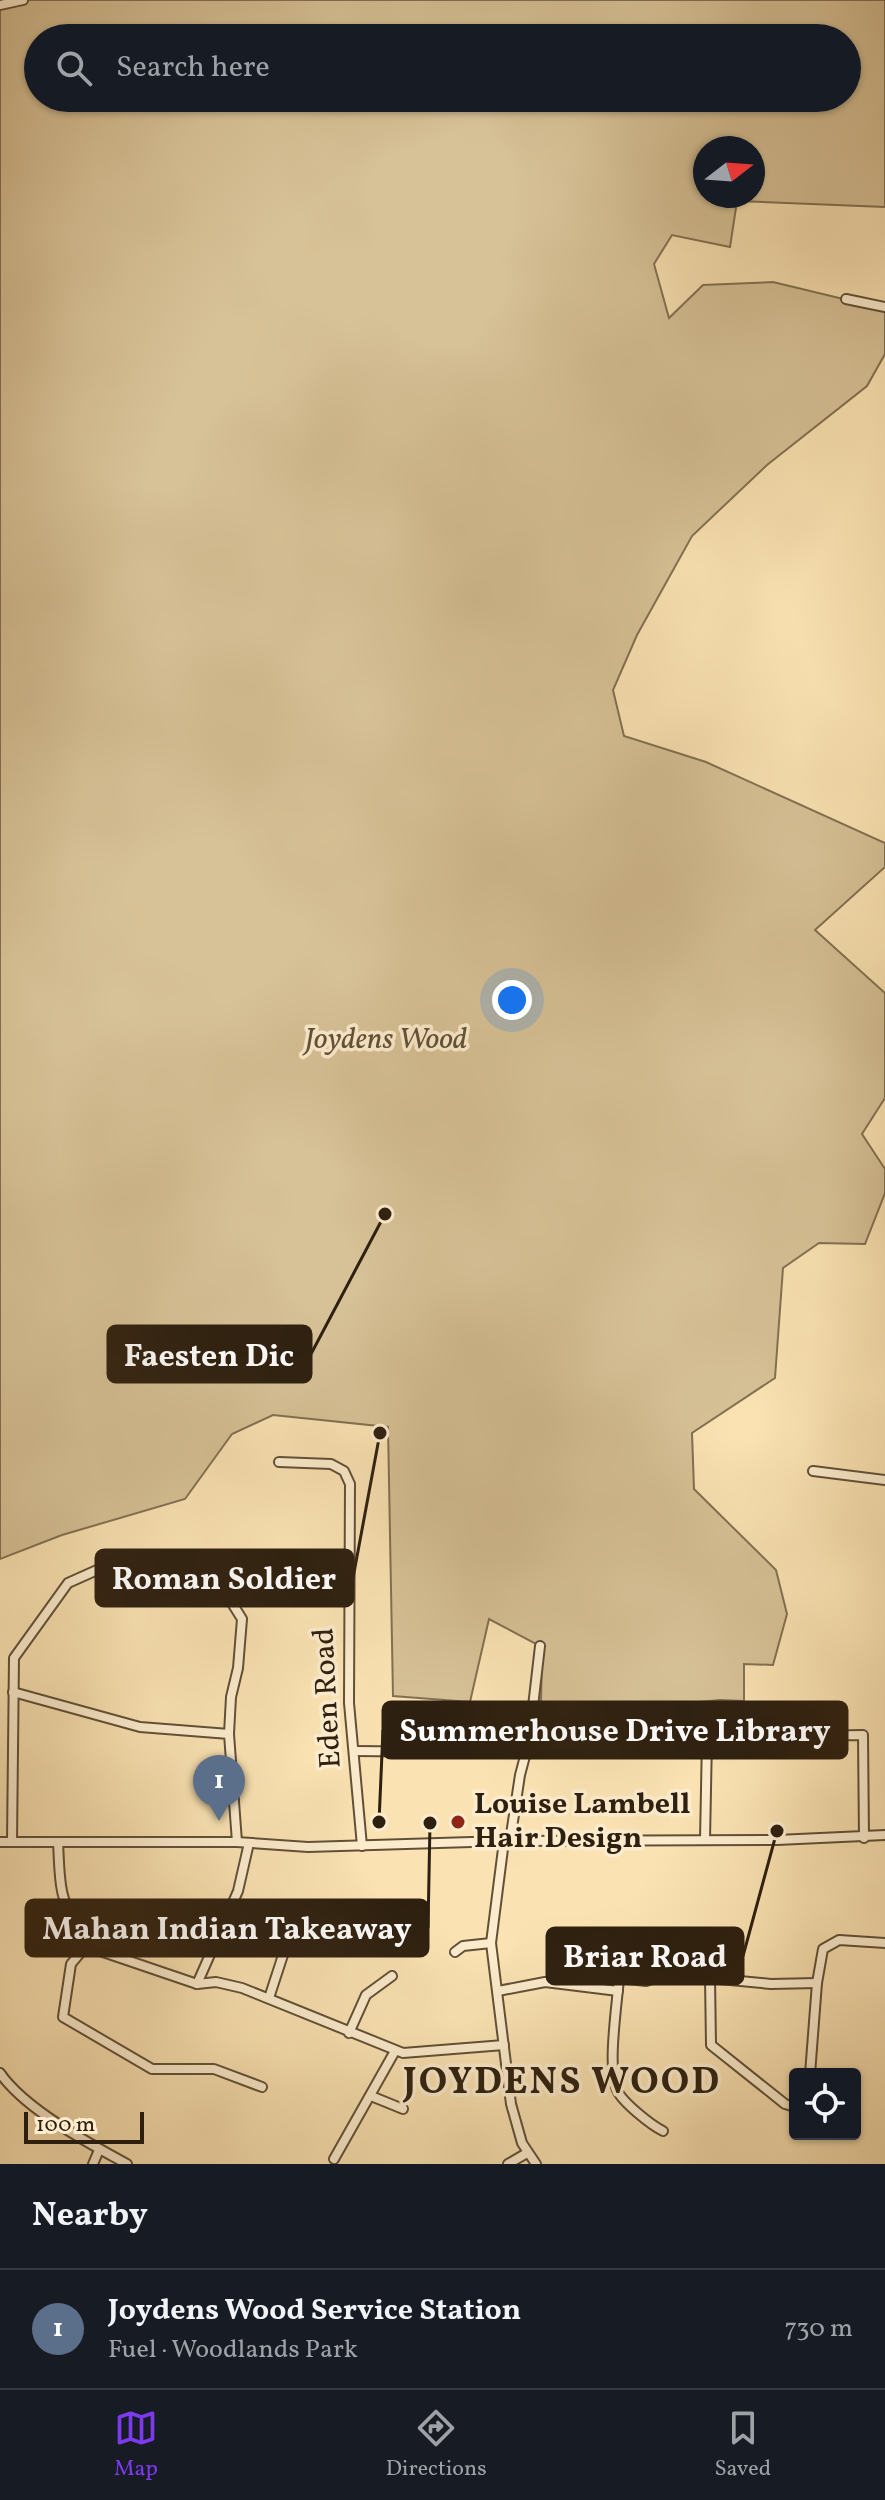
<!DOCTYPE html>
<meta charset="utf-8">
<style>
:root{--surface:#171b24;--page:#242831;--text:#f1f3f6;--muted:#9ea1a6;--line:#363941;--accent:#7c3aed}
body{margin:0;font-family:Vollkorn,serif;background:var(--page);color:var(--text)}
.controls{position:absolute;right:24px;bottom:24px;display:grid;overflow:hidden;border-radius:8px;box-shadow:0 2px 6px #0004}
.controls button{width:72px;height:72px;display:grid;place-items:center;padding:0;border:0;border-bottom:2px solid var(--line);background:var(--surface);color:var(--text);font:40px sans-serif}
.compass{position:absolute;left:693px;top:136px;width:72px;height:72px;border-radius:50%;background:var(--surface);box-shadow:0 2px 6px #0004;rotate:73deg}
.scale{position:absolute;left:24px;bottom:20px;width:120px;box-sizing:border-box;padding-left:8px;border:4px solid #2e2010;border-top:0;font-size:22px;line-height:28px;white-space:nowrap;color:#2e2010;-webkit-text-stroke:6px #fceccd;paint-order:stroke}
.you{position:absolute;left:512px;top:1000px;width:28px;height:28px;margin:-20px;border:6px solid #fff;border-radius:50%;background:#1a73e8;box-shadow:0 0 0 12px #1a73e833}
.badge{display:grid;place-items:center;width:52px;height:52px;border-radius:50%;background:var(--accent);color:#fff;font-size:26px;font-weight:700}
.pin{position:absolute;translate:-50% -66px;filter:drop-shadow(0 2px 4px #0008)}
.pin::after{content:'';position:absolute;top:42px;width:28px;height:24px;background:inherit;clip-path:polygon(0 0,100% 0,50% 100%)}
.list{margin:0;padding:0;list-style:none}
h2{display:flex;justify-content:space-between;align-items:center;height:104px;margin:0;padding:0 32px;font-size:34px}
h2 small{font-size:26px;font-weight:400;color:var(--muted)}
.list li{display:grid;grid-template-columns:52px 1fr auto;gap:24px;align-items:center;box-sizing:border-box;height:120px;padding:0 32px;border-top:2px solid var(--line)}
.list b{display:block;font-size:30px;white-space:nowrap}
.list p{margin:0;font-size:26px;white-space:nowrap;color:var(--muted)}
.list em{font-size:26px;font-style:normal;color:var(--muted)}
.icon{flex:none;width:44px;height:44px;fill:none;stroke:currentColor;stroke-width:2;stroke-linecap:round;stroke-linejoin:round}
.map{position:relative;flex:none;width:885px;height:2164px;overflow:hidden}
.search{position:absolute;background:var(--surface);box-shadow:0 2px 6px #0004;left:24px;right:24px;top:24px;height:88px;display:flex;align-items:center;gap:20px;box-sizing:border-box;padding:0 28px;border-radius:44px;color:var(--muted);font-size:30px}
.sheet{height:224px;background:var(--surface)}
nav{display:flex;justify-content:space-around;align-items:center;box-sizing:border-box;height:112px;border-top:2px solid var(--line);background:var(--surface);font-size:22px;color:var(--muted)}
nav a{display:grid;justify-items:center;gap:4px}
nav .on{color:var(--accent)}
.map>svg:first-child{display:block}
.green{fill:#d7c196;stroke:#827053;stroke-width:2;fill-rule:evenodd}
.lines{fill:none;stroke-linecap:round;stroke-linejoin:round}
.minor-casing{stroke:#615038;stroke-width:12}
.minor{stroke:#fceccd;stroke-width:8}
.poi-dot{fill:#8f2418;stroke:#fceccd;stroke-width:3}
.labels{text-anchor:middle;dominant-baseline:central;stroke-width:7;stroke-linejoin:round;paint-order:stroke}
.park-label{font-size:30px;font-style:italic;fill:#615038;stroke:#fceccd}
.street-label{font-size:30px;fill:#2e2010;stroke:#fceccd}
.poi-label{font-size:30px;font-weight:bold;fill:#2e2010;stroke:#fceccd;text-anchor:start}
.district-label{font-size:38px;font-weight:bold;letter-spacing:2px;fill:#2e2010;stroke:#fceccd}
.leader{fill:none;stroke:#2e2010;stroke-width:3}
.callout-dot{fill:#2e2010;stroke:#fceccd;stroke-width:3}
.callout{fill:#2e2010;stroke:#2e2010;stroke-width:3}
.callout-label{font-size:32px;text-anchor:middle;font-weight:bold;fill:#fff}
</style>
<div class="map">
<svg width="885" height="2164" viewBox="0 0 885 2164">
<rect width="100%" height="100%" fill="#fae2b2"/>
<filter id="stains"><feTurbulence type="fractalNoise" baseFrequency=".0025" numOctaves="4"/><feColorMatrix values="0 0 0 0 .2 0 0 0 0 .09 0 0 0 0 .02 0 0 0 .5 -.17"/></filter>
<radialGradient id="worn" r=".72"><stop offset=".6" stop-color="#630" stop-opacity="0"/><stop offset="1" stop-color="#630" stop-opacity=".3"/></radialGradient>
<!-- green -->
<path class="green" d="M0 0H885V207L737 201 730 247 672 235 654 264 669 318 703 285 773 282 885 309V354L867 386 767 465 692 536 637 635 613 690 624 736 706 762 885 843V867L815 930 885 993V1098L862 1134 885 1169V1193L865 1244 819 1243 783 1268 775 1378 692 1433 694 1489 776 1570 787 1614 773 1665 744 1664V1701L720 1700 678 1704 541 1705 542 1647 489 1619 470 1702 393 1696 388 1427 273 1415 232 1434 185 1499 62 1535 0 1559ZM38 38H847V98H38ZM705 148H753V196H705Z"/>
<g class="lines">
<!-- minor casing -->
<g class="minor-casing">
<g id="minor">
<polyline points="0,5 23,0"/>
<polyline points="846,299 885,307"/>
<polyline points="279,1462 331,1464 344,1471 350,1484 349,1703 362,1846"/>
<polyline points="813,1471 885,1480"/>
<polyline points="13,1692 140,1727 229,1734 237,1842"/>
<polyline points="529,1741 863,1735 864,1838"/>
<polyline points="354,1751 457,1752"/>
<polyline points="705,1840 707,1739"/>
<polyline points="504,1841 491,1943 511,2104 522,2143 536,2164"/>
<polyline points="510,1841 520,1775 529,1741 540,1646"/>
<polyline points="0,1842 237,1842 308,1847 504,1841 777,1840 885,1835"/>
<polyline points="12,1842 14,1658 68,1583 106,1566 191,1568 220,1584 242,1619 238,1668 231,1697 229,1734"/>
<path d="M58 1842C60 1878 58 1896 77 1928 83 1939 86 1945 97 1950L197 1984 216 1982 242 1988 403 2053 504 2045"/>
<polyline points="584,1939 618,1942 619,1978 646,1981 666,1974 771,1984 817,1983"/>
<polyline points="87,1945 71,1964 63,2017 152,2069 214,2069 262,2087"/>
<polyline points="455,1952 463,1946 491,1943"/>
<path d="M619 1978C617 2005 607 2068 617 2090 622 2102 651 2125 663 2131"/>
<polyline points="710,1978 711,2045 785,2104 795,2107"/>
<polyline points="197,1984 238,1891 249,1843"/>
<polyline points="498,1991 545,1982 618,1991"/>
<polyline points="269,1998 284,1952"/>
<polyline points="349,2033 366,1995 392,1976"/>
<path d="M0 2073C25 2109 88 2143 127 2164"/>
<polyline points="810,2074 817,1983 823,1949 839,1940 885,1943"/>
<polyline points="371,2096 403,2109"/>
<polyline points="334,2159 395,2051"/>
<polyline points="93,2164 99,2150"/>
<polyline points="508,2164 527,2153"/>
</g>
</g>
<!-- minor -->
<use href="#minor" class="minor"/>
</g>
<!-- markers -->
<circle class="poi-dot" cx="458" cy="1822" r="8"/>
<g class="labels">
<!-- park labels -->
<g class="park-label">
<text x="386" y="1040">Joydens Wood</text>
</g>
<!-- street labels -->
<g class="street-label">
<text transform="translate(328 1698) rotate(-93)">Eden Road</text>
</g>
<!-- poi labels -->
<g class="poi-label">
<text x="474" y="1805">Louise Lambell<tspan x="474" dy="34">Hair Design</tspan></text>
</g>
<!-- district labels -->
<g class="district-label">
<text x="562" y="2083">JOYDENS WOOD</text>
</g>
</g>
<!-- callouts -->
<path class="leader" d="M385 1214L311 1354M380 1433L353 1578M379 1822L383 1730M430 1823L428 1928M777 1831L743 1956"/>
<g class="callout-dot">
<circle cx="385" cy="1214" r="8"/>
<circle cx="380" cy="1433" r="8"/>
<circle cx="379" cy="1822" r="8"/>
<circle cx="430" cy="1823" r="8"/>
<circle cx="777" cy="1831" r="8"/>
</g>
<g class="callout">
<rect x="108" y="1326" width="203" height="56" rx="8"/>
<rect x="96" y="1550" width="257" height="56" rx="8"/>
<rect x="383" y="1702" width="464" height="56" rx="8"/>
<rect x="26" y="1900" width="402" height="56" rx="8"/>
<rect x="547" y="1928" width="196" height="56" rx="8"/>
</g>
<g class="callout-label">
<text x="209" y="1366">Faesten Dic</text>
<text x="224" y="1589">Roman Soldier</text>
<text x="615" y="1741">Summerhouse Drive Library</text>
<text x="227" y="1939">Mahan Indian Takeaway</text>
<text x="645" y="1967">Briar Road</text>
</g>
<rect width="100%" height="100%" filter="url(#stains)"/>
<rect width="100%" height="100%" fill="url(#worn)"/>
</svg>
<div class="controls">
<button><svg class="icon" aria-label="locate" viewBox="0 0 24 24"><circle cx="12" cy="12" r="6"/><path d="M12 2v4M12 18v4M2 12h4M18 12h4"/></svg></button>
</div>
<svg class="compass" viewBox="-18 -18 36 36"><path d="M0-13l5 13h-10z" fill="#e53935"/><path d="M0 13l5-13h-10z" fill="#9ea1a6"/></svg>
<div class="scale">100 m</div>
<div class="you"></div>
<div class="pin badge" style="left:219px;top:1821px;background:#5c6f8a">1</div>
<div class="search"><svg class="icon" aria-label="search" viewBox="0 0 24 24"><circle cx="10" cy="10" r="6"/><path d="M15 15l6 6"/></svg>Search here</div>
</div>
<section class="sheet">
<h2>Nearby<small></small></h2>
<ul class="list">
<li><span class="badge" style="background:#5c6f8a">1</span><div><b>Joydens Wood Service Station</b><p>Fuel · Woodlands Park</p></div><em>730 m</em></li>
</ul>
</section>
<nav>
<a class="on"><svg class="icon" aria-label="map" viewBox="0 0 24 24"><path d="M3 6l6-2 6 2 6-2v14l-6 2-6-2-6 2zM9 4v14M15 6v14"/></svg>Map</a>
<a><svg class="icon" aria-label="directions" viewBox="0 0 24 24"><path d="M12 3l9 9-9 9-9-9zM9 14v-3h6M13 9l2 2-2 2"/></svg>Directions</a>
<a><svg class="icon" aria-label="saved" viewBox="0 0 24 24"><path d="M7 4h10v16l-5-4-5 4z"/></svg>Saved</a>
</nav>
